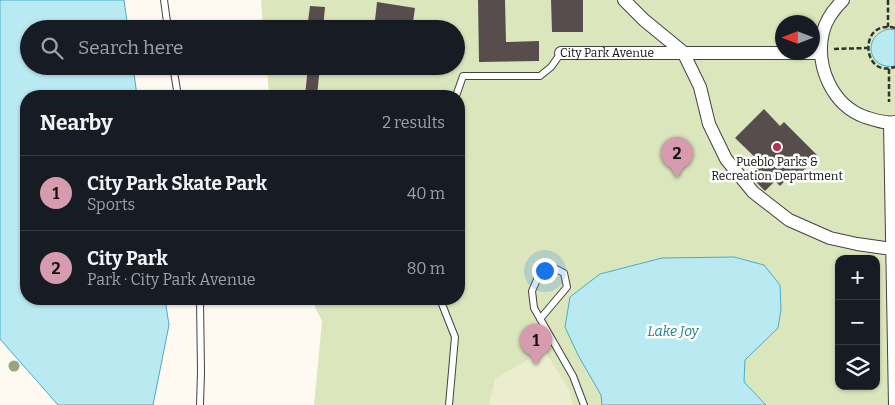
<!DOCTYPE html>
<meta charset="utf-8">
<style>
:root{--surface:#171b24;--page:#242831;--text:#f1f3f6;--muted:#9ea1a6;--line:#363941;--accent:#d69bae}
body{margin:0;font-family:Bitter,serif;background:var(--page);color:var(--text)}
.controls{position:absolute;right:15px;bottom:15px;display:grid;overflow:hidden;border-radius:10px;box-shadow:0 1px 4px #0004}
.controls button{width:45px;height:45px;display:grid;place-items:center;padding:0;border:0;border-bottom:1px solid var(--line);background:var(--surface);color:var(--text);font:25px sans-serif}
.compass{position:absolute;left:775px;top:15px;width:45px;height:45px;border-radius:50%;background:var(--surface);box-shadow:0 1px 4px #0004;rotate:270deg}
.you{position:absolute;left:544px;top:270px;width:18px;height:18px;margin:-12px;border:4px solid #fff;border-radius:50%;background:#1a73e8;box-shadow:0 0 0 8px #1a73e833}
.badge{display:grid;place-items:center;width:32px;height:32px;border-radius:50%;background:var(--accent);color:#111;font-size:16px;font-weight:700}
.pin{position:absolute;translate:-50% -41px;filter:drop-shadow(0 1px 2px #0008)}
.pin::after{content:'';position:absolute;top:26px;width:18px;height:15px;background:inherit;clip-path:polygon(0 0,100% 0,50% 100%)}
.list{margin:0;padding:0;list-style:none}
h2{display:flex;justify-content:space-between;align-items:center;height:65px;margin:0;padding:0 20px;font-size:21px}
h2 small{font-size:16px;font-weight:400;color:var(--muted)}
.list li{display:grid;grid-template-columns:32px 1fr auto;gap:15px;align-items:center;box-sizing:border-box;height:75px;padding:0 20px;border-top:1px solid var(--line)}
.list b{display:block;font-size:19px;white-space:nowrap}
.list p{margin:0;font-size:16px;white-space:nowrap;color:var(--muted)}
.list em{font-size:16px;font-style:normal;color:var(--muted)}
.icon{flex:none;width:28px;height:28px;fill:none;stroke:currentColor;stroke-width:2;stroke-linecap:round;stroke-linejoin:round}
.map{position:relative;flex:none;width:895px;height:405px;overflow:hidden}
.search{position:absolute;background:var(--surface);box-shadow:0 1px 4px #0004;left:20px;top:20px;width:445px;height:55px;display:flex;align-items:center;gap:12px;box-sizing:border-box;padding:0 18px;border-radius:28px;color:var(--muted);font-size:19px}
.panel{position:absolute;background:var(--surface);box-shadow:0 1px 4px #0004;left:20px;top:90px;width:445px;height:215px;border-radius:20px}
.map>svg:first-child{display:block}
.green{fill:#dce6bd;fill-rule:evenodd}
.pitch{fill:#ebeece}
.water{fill:#b9eaf2;stroke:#46aec4}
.building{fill:#574d4c}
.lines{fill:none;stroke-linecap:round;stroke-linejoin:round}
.service-casing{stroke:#424242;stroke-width:8}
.minor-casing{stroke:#424242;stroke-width:14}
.path{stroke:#313131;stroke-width:2.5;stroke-dasharray:5 2.5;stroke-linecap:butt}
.service{stroke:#fff;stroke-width:6}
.minor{stroke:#fff;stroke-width:12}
.tree{fill:#95a680}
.poi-dot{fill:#b53055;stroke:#fff;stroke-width:2}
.labels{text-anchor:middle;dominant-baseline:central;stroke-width:5;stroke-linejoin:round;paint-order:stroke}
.street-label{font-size:12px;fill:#0f0f0f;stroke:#fff}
.poi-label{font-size:12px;fill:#0f0f0f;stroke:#fff}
.water-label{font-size:14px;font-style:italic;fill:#207f98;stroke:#fff}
</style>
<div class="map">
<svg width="895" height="405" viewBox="0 0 895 405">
<rect width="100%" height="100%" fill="#fef9f1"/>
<!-- green -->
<path class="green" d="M261 0H895V30C876 27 865 45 876 61L895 66V405H314L322 321 311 299H459V96H269L267 66H456V29H263ZM782 22H812V52H782ZM839 259H876V386H839Z"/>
<!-- pitch -->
<polygon class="pitch" points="544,350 569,389 573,405 489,405 495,379"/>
<!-- water -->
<g class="water">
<polygon points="0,0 124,0 128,29 29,29 29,66 133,66 137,96 26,96 26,299 165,299 169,325 153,405 58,405 0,339"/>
<path d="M889 29 895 30V66C868 71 861 35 889 29Z"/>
<polygon points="734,257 764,265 780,285 781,309 778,328 745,360 744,382 766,405 602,405 601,395 578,355 565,327 570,297 600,274 662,258"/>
</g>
<!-- building -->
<g class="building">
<polygon points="478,0 505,0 506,42 539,41 539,61 479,62"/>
<polygon points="551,0 583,0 583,32 552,32"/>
<polygon points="377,2 415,8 412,29 383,29 384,21 375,20"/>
<polygon points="310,6 325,7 323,29 307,29"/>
<polygon points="308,66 320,66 317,96 305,96"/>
<polygon points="764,109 780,126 784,122 818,156 799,175 795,170 780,186 775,181 765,191 750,176 762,164 735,138"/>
</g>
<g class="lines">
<!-- service casing -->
<g class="service-casing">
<g id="service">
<polyline points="164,0 168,29"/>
<polyline points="173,66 178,96"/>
<polyline points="456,96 463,76 540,76 551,67 561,53"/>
<polyline points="440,299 455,337 449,405"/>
<polyline points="540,319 567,287 564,273 554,268 539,275 532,291 534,308 573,376 584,405"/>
<polyline points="200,405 201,372 200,299"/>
</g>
</g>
<!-- minor casing -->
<g class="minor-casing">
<g id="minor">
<polyline points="624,0 644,20 683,52 700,87 709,124 726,159 753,192 789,220 830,238 857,244 892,249"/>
<path d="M843 0C834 9 826 20 823 32 815 66 832 105 865 117 875 120 885 124 895 122"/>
<path id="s1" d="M561 53H821"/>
<polyline points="890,123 895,405"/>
</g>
</g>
<!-- path -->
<g class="path">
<polyline points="888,0 888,27"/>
<path d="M895 28C858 18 861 79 895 67"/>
<polyline points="834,49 867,48"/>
<polyline points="889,69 889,102"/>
</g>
<!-- service -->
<use href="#service" class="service"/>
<!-- minor -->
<use href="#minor" class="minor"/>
</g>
<!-- trees -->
<circle class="tree" cx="14" cy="366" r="5.5"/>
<!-- markers -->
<circle class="poi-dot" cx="777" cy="147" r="5"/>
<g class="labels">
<!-- street labels -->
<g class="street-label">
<text stroke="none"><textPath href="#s1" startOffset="46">City Park Avenue</textPath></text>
</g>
<!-- poi labels -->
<g class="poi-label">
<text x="777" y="162">Pueblo Parks &amp;<tspan x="777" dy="14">Recreation Department</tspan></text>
</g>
<!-- water labels -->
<g class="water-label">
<text x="673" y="331">Lake Joy</text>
</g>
</g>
</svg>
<div class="controls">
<button>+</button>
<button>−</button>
<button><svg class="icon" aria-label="layers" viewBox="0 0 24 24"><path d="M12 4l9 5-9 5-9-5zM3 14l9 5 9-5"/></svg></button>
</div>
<svg class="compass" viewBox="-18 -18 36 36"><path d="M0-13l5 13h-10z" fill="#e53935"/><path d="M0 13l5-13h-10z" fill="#9ea1a6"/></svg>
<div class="you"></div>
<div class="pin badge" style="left:536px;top:365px">1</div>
<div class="pin badge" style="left:677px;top:178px">2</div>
<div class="search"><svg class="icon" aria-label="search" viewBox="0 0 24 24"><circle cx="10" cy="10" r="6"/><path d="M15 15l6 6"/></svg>Search here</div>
<section class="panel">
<h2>Nearby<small>2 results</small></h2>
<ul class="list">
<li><span class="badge">1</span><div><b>City Park Skate Park</b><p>Sports</p></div><em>40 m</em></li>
<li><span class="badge">2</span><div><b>City Park</b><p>Park · City Park Avenue</p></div><em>80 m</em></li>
</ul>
</section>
</div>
